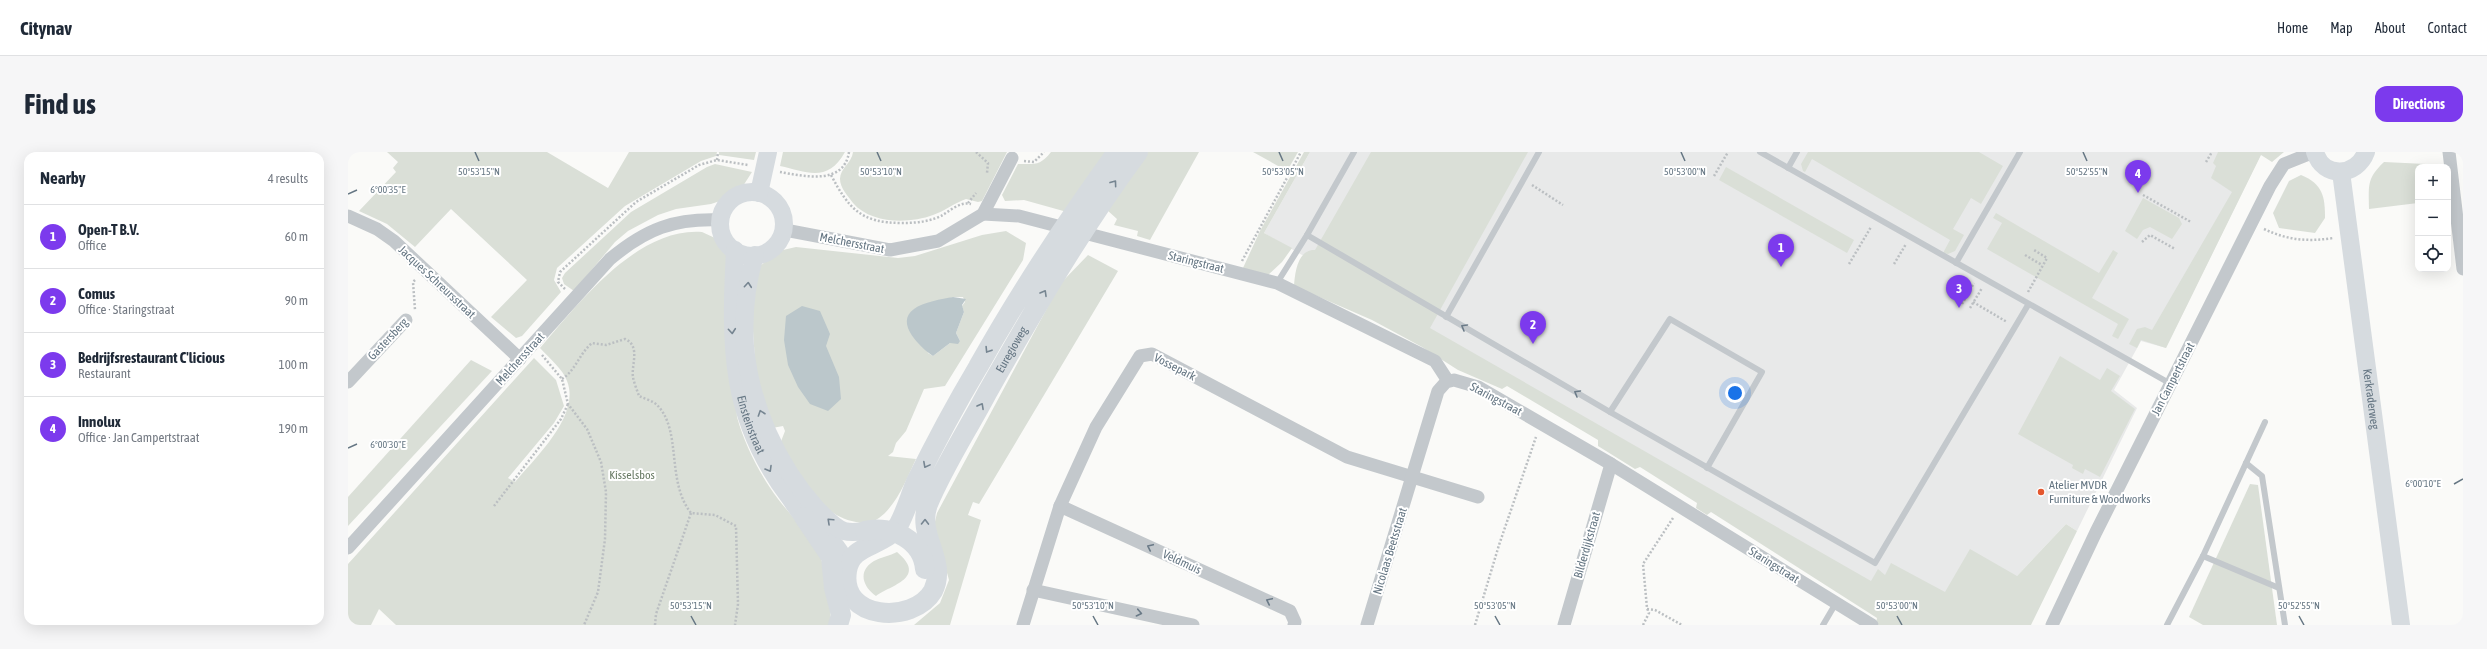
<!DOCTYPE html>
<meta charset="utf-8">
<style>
:root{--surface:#fff;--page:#f6f6f7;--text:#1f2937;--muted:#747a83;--line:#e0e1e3;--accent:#7c3aed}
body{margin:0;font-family:"Asap Condensed",sans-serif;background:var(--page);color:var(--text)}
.controls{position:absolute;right:12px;top:12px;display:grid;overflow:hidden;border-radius:8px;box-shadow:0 4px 16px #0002}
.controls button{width:36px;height:36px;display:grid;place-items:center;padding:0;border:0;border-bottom:1px solid var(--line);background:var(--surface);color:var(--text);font:20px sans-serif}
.you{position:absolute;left:1387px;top:241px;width:14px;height:14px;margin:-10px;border:3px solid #fff;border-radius:50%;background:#1a73e8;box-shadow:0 0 0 6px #1a73e833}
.badge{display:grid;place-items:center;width:26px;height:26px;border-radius:50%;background:var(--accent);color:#fff;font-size:13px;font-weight:700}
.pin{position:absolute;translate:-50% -33px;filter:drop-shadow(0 1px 2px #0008)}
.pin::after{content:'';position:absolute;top:21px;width:14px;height:12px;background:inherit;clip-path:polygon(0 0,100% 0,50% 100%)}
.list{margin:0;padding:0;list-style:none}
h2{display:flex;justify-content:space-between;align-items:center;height:52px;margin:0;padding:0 16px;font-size:17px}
h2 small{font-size:13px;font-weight:400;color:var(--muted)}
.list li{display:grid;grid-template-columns:26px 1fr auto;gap:12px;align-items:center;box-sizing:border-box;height:64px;padding:0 16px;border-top:1px solid var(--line)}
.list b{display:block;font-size:15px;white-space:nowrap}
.list p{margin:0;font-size:13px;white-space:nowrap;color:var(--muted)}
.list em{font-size:13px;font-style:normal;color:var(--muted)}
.icon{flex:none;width:22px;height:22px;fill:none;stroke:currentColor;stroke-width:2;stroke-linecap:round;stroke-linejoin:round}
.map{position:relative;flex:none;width:2115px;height:473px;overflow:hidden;border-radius:12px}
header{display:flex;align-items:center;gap:24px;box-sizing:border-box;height:56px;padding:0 20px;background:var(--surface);border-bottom:1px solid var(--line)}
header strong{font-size:19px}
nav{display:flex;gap:22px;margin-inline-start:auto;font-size:14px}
.intro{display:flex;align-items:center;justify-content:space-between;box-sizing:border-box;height:96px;padding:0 24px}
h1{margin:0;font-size:28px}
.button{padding:10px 18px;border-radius:12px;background:var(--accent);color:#fff;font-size:14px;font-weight:700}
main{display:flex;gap:24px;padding:0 24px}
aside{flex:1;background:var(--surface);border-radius:12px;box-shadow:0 4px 16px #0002}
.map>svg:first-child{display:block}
.built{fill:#e8e9e9}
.green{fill:#dadfd7;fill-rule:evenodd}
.water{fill:#bbc7cb}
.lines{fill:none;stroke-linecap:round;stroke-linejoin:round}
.path{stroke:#bbbfc2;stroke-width:2.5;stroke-dasharray:2 2;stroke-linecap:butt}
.lane{stroke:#c3c8cc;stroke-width:6}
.street{stroke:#c3c8cc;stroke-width:13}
.secondary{stroke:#d6dbdf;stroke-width:18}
.primary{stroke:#d6dbdf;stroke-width:20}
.oneway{stroke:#768591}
.oneway2{stroke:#6a7a87}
.ticks{fill:none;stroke:#657683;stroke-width:1.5}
.poi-dot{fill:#e4572e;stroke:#fff;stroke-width:1.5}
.labels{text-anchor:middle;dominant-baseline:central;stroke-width:4;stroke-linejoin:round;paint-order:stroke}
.street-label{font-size:12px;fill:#657683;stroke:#fff}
.park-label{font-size:12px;fill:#687a64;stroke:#fff}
.poi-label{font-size:12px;fill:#657683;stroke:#fff;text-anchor:start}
.ticks-label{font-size:10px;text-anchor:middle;fill:#657683;stroke:#fff;stroke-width:4;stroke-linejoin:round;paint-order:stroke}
</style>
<header>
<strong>Citynav</strong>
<nav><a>Home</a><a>Map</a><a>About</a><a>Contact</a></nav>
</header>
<div class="intro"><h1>Find us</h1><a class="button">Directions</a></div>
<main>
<aside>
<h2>Nearby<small>4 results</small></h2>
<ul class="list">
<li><span class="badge">1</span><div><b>Open-T B.V.</b><p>Office</p></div><em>60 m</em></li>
<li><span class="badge">2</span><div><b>Comus</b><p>Office · Staringstraat</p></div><em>90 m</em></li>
<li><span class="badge">3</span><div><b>Bedrijfsrestaurant C'licious</b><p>Restaurant</p></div><em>100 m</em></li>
<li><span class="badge">4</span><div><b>Innolux</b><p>Office · Jan Campertstraat</p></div><em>190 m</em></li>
</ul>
</aside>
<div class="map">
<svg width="2115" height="473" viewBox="0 0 2115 473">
<rect width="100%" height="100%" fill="#fafaf8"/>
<!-- built -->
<polygon class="built" points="962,0 1914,0 1818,196 1793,189 1766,238 1789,256 1729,379 1718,372 1669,424 1575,473 1082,177 916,81"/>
<!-- green -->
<g class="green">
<polygon points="39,0 199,0 260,36 281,0 369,0 368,4 353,9 277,54 209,116 206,128 213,140 174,184 168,186 143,165 179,128 103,57 67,95 39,72 11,59 48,20 45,16 50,10"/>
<polygon points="371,0 408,0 406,8 371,3"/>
<path d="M435 0H497C480 31 459 20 432 14Z"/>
<path d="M505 0H659L634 49 630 50 618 47C606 51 597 59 585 63 561 72 523 72 505 51 500 44 492 36 492 27 492 16 504 11 505 0Z"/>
<path d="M703 0H760L719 60 676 48 657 49 654 43 670 12C687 12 692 14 703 0Z"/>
<polygon points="800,0 851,0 802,88 789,84 790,79 766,73 769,67 759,58"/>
<polygon points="905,0 950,0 939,19"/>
<polygon points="956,0 962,0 916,81 944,96 934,110 919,124 895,116 912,79"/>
<path d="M1023 0H1180L1082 176 1523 429 1530 417 1537 423 1543 411 1597 440 1622 397 1669 424 1718 372 1729 379 1683 473H1531L1528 471 1529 466 1363 360 1359 363 1348 356 1349 351 1292 315 1287 317 1250 294V288L1159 234 1154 237 1110 218 1074 195 1024 168 946 134C947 120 950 97 967 98Z"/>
<polygon points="1460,0 1631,0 1655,14 1633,52 1623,46 1605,77 1616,83 1607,99 1600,102 1595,101 1602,88 1464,7 1457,20 1455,19 1453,12"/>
<polygon points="1870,0 1936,0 1924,10 1913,3 1818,196 1793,188 1789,196 1781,192 1789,177 1797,175 1804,178 1884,40 1863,26 1868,14 1865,11"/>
<path d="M2036 10 2099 13V15H2070V51L2021 57C2021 34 2018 27 2036 10Z"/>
<polygon points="367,12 404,20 395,34 375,48 363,52 328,57 310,63 280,79 267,90 226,139 216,132 214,126 217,121 283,60 359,15"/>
<polygon points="1378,15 1506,88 1499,101 1371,28"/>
<path d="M1953 23C1975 32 1977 45 1977 66L1967 81 1931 76 1925 61 1941 29Z"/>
<polygon points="1795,46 1831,66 1834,72 1824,87 1802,75 1795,78 1789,87 1777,79"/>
<polygon points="1648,61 1751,121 1765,98 1770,101 1744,146 1781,167 1770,187 1764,184 1770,172 1639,97 1654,71 1645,66"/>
<path d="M658 79 678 91 675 108 597 234 576 237 558 279 548 291 545 300 540 304 568 307C559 326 549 353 531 366 524 371 516 372 508 370 469 363 452 322 432 292L437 279 435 274 424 276 408 224 403 149 413 113 435 98 448 95 550 106 567 104 634 83ZM605 145H615L617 150 614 154 616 160 608 181 612 189 602 191 585 204 580 201 567 157Z"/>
<path d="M354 80 367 86 379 103 389 265C397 294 412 323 430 347 444 365 465 385 473 407 480 426 484 453 482 473H48L31 457 23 473H0V412L186 206 208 228 216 254 206 271 160 326 167 330C187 306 233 263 219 229 215 217 200 205 192 196 230 152 289 75 354 80Z"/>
<polygon points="740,103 770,119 631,352 625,350 620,363 633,368 602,473 566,473 592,451 601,428 586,374 589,361 712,132"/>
<polygon points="1712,204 1752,228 1759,216 1772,224 1763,239 1787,257 1752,325 1737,317 1735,322 1724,316 1725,313 1670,282"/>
<polygon points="123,208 144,219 0,374 0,345"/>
<polygon points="1902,332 1910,333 1929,473 1855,473 1841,465"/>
<path d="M549 400C580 426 543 433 528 444 515 435 509 419 526 409 533 405 542 404 549 400Z"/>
</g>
<!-- water -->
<g class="water">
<path d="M605 145 618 147 614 153 616 160 608 181 612 189 610 192 602 191 585 204C573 196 546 171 566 157 575 150 594 147 605 145Z"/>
<polygon points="454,154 472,159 482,182 478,194 491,225 493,247 480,259 462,252 450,235 440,213 436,188 438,164"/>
</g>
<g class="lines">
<!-- path -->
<g class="path">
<polyline points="628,0 640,11 639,21"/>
<polyline points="369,8 370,0"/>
<polyline points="676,9 686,10 696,0"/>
<polyline points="1858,10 1864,0"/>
<path d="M432 20C455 24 496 34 501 0"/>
<path d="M483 23C501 57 513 71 554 71 567 71 580 70 593 64 602 59 612 49 623 52"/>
<polyline points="1366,24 1380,0"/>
<polyline points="1184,33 1215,53"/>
<polyline points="1795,43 1843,70"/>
<polyline points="620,51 628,41"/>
<path d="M1916 77C1939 88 1960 90 1985 86"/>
<polyline points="1794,90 1802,83 1827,97"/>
<polyline points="1677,103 1694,113"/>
<polyline points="894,109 953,0"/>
<polyline points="1501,112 1523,75"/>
<polyline points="1546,112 1558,92"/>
<polyline points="67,128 65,130 67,158"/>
<polyline points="217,137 210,130 212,120 288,50 351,13 369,8 400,13"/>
<polyline points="1680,140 1699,106 1686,98"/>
<polyline points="1625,150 1659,170"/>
<polyline points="1614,152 1626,131"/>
<polyline points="1622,156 1634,136"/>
<polyline points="194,203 214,227 220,252 239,277 253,310 258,340 257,387 250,440 236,473"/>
<path d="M214 227C228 218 231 202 244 191L258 193 277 187C293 194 283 213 285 225 286 231 289 238 291 244 297 247 306 249 310 254 334 280 318 329 343 361L367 363 388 374 390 452 387 473"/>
<polyline points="146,354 213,267 220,252"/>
<polyline points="1299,457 1307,458 1334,473"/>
<polyline points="307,473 308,462 343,361"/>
<polyline points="1127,473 1151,393 1188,285"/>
<polyline points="1295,473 1301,461 1299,456 1295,412 1325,366"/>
</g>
<!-- lane -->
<g class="lane">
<polyline points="1006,0 959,83 1262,260 1527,411 1680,153"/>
<polyline points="1412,0 1823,232"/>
<polyline points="1440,16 1449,0"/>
<polyline points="1608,111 1672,0"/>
<polyline points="929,131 959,83"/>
<polyline points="1098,165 1191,0"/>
<polyline points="1262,260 1322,167 1414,220 1359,316"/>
<polyline points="1898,311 1914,324 1937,473"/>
<polyline points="1855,404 1931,436"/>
<polyline points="1475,473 1488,451"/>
<polyline points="1819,473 1855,404 1917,270"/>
</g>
<!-- street -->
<g class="street">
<polyline points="2101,0 2115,117"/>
<polyline points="635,62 671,64 929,131 1087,209 1100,229"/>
<polyline points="0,64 29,77 46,89 172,207"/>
<polyline points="437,78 542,98 590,89 635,62 664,6"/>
<polyline points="0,230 58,168"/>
<polyline points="712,354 942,459 947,470 946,473"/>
<path d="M0 396 262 107C298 77 326 66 373 68"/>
<polyline points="685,438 845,473"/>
<polyline points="675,473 712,354 748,275 792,204 804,202 999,305 1130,345"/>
<polyline points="1019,473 1090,239 1098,230 1106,228 1130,235 1263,312 1524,473"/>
<polyline points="1216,473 1263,312"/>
<polyline points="1704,473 1748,380 1922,34 1936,12 1966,0"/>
</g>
<!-- secondary -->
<g class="secondary">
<path d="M1967 0C1975 27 2009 25 2018 0"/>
<path id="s1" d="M1993 20 2053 473"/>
<circle cx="404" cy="72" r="32"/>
<polyline points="411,41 420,0"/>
<path id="s2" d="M387 98C382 194 381 266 442 346 446 352 451 360 456 365 474 383 494 392 499 418"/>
<path d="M407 103C398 132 395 163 397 194 402 252 429 313 468 356 476 364 485 375 496 379 503 381 510 380 517 379"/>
</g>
<!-- primary -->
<g class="primary">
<path id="s3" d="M769 0C719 69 672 140 630 215 608 252 587 291 568 330 562 344 558 359 551 372 538 396 503 390 499 419 491 468 565 473 585 439 600 408 568 384 580 352 596 314 620 277 639 241 686 158 733 77 790 0"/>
<polyline points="456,365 483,405 486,436 493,463 490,473"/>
<path d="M517 379C544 372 575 389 577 417"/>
</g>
</g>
<!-- one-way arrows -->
<defs><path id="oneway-chevron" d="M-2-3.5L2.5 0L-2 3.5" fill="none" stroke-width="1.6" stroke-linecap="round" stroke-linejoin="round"/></defs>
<g class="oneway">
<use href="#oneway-chevron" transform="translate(766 31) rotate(-54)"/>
<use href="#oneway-chevron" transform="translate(400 133) rotate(-85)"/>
<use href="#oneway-chevron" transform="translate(696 141) rotate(-60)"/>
<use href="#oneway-chevron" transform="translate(384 179) rotate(85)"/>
<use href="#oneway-chevron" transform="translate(640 198) rotate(122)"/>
<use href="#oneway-chevron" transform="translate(633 254) rotate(-61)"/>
<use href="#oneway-chevron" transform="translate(413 261) rotate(-109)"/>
<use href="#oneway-chevron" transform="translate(578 313) rotate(118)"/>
<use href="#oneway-chevron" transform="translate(421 317) rotate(60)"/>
<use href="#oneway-chevron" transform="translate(482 369) rotate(-137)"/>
<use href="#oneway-chevron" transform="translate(577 370) rotate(-89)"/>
</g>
<g class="oneway2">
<use href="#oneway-chevron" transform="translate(1116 175) rotate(-150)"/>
<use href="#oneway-chevron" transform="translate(1229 241) rotate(-150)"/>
<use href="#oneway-chevron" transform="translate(802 395) rotate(-155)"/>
<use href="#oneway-chevron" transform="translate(921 449) rotate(-155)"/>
<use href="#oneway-chevron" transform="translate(791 461) rotate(12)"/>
</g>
<!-- ticks -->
<path class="ticks" d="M127 0 131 9M529 0 533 9M931 0 935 9M1333 0 1337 9M1735 0 1739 9M0 42 9 38M0 296 9 292M2106 332 2115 327M343 464 348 473M745 464 750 473M1147 464 1152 473M1549 464 1554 473M1951 464 1956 473"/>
<!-- markers -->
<circle class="poi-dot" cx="1693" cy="340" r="4"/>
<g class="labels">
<!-- street labels -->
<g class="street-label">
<text transform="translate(504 91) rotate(11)">Melchersstraat</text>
<text transform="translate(848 110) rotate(14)">Staringstraat</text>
<text transform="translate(89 130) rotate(43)">Jacques Schreursstraat</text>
<text transform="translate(40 187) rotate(-47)">Gastersberg</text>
<text stroke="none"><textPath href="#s3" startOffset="890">Euregioweg</textPath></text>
<text transform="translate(172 207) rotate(-48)">Melchersstraat</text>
<text transform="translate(827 215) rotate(27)">Vossepark</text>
<text transform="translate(1825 227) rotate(-63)">Jan Campertstraat</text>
<text transform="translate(1148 247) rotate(28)">Staringstraat</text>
<text stroke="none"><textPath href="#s1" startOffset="229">Kerkraderweg</textPath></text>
<text stroke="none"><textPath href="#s2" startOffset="177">Einsteinstraat</textPath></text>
<text transform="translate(1239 393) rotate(-74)">Bilderdijkstraat</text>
<text transform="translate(1042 399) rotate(-73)">Nicolaas Beetsstraat</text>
<text transform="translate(834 410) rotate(25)">Veldmuis</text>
<text transform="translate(1426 413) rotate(32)">Staringstraat</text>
</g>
<!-- park labels -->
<g class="park-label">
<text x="284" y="323">Kisselsbos</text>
</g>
<!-- poi labels -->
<g class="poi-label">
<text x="1701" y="333">Atelier MVDR<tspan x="1701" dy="14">Furniture &amp; Woodworks</tspan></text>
</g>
</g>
<g class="ticks-label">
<text x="533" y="23">50°53'10"N</text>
<text x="131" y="23">50°53'15"N</text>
<text x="935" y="23">50°53'05"N</text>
<text x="1337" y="23">50°53'00"N</text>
<text x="1739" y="23">50°52'55"N</text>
<text x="40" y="41">6°00'35"E</text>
<text x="40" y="296">6°00'30"E</text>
<text x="2075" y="335">6°00'10"E</text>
<text x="343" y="457">50°53'15"N</text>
<text x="745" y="457">50°53'10"N</text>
<text x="1147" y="457">50°53'05"N</text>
<text x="1549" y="457">50°53'00"N</text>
<text x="1951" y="457">50°52'55"N</text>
</g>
</svg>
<div class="controls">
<button>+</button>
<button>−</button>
<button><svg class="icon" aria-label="locate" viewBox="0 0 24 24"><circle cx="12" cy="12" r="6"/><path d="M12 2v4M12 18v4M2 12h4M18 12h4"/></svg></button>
</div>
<div class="you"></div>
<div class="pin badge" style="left:1433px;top:115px">1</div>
<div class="pin badge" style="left:1185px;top:192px">2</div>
<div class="pin badge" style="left:1611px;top:156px">3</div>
<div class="pin badge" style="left:1790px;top:41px">4</div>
</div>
</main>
